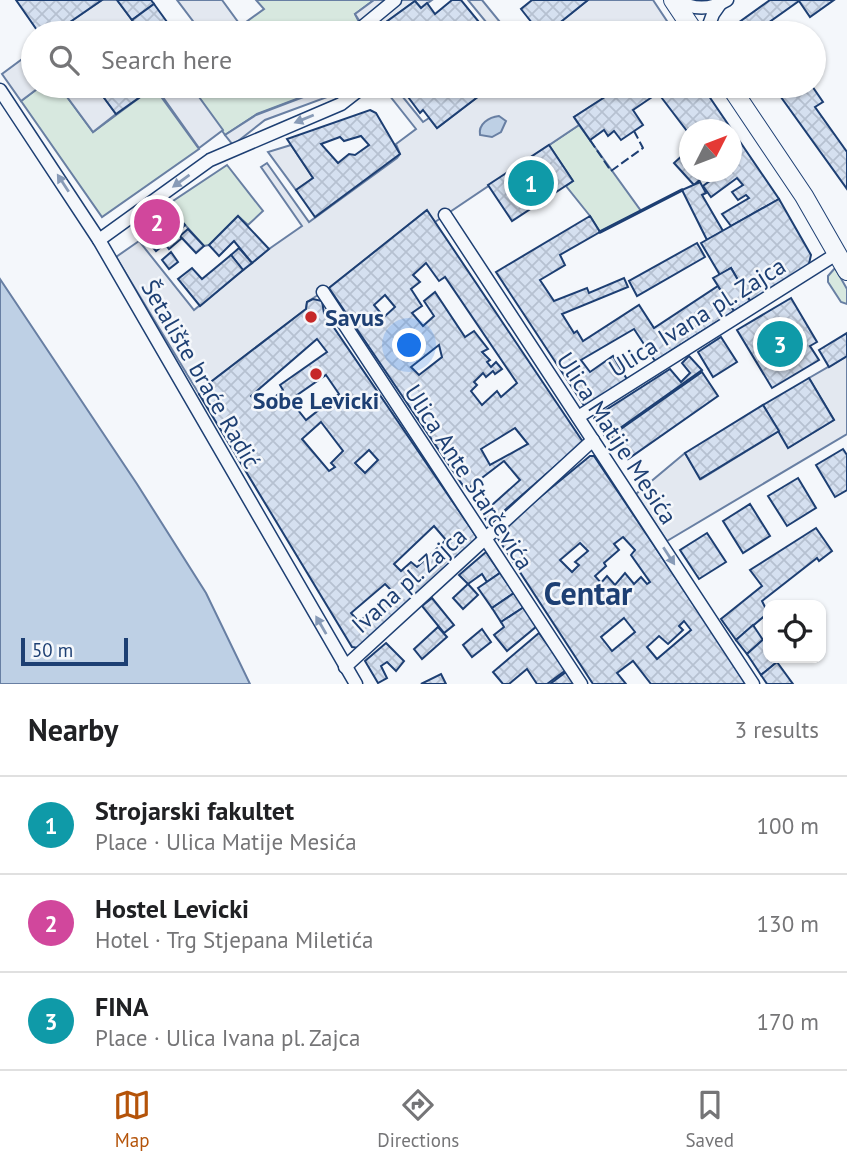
<!DOCTYPE html>
<meta charset="utf-8">
<style>
:root{--surface:#fff;--page:#f2f2f2;--text:#202124;--muted:#757577;--line:#e0e0e0;--accent:#b45309}
body{margin:0;font-family:"PT Sans",sans-serif;background:var(--page);color:var(--text)}
.controls{position:absolute;right:21px;bottom:21px;display:grid;overflow:hidden;border-radius:14px;box-shadow:0 2px 5px #0004}
.controls button{width:63px;height:63px;display:grid;place-items:center;padding:0;border:0;border-bottom:2px solid var(--line);background:var(--surface);color:var(--text);font:35px sans-serif}
.compass{position:absolute;left:679px;top:119px;width:63px;height:63px;border-radius:50%;background:var(--surface);box-shadow:0 2px 5px #0004;rotate:48deg}
.scale{position:absolute;left:21px;bottom:18px;width:107px;box-sizing:border-box;padding-left:7px;border:4px solid #1d3f73;border-top:0;font-size:19px;line-height:24px;white-space:nowrap;color:#1d3f73;-webkit-text-stroke:5px #f4f7fb;paint-order:stroke}
.you{position:absolute;left:410px;top:346px;width:24px;height:24px;margin:-18px;border:5px solid #fff;border-radius:50%;background:#1a73e8;box-shadow:0 0 0 10px #1a73e833}
.badge{display:grid;place-items:center;width:46px;height:46px;border-radius:50%;background:var(--accent);color:#fff;font-size:23px;font-weight:700}
.pin{position:absolute;translate:-50% -50%;border:4px solid #fff;box-shadow:0 2px 7px #0006}
.list{margin:0;padding:0;list-style:none}
h2{display:flex;justify-content:space-between;align-items:center;height:91px;margin:0;padding:0 28px;font-size:30px}
h2 small{font-size:23px;font-weight:400;color:var(--muted)}
.list li{display:grid;grid-template-columns:46px 1fr auto;gap:21px;align-items:center;box-sizing:border-box;height:98px;padding:0 28px;border-top:2px solid var(--line)}
.list b{display:block;font-size:26px;white-space:nowrap}
.list p{margin:0;font-size:23px;white-space:nowrap;color:var(--muted)}
.list em{font-size:23px;font-style:normal;color:var(--muted)}
.icon{flex:none;width:38px;height:38px;fill:none;stroke:currentColor;stroke-width:2;stroke-linecap:round;stroke-linejoin:round}
.map{position:relative;flex:none;width:847px;height:684px;overflow:hidden}
.search{position:absolute;background:var(--surface);box-shadow:0 2px 5px #0004;left:21px;right:21px;top:21px;height:77px;display:flex;align-items:center;gap:18px;box-sizing:border-box;padding:0 24px;border-radius:38px;color:var(--muted);font-size:26px}
.sheet{height:385px;background:var(--surface)}
nav{display:flex;justify-content:space-around;align-items:center;box-sizing:border-box;height:98px;border-top:2px solid var(--line);background:var(--surface);font-size:19px;color:var(--muted)}
nav a{display:grid;justify-items:center;gap:4px}
nav .on{color:var(--accent)}
.map>svg:first-child{display:block}
.green{fill:#d7e8df;stroke:#687fa3;stroke-width:2}
.parking{fill:#e3e8f0;stroke:#687fa3;stroke-width:2}
.water{fill:#bed0e5;stroke:#687fa3;stroke-width:2}
.building{fill:url(#building-cross-hatch);stroke:#1d3f73;stroke-width:2;fill-rule:evenodd}
.lines{fill:none;stroke-linecap:round;stroke-linejoin:round}
.street-casing{stroke:#1d3f73;stroke-width:15}
.secondary-casing{stroke:#1d3f73;stroke-width:20}
.street{stroke:#f4f7fb;stroke-width:12}
.secondary{stroke:#f4f7fb;stroke-width:18}
.fence{stroke:#1d3f73;stroke-width:2;stroke-dasharray:9 3.5;stroke-linecap:butt}
.wall{stroke:#1d3f73;stroke-width:3.5}
.oneway{fill:#889bb7}
.poi-dot{fill:#c62828;stroke:#f4f7fb;stroke-width:2.5}
.labels{text-anchor:middle;dominant-baseline:central;stroke-width:5;stroke-linejoin:round;paint-order:stroke}
.poi-label{font-size:24px;font-weight:bold;fill:#1d3f73;stroke:#f4f7fb;text-anchor:start}
.street-label{font-size:24px;fill:#1d3f73;stroke:#f4f7fb}
.district-label{font-size:32px;font-weight:bold;fill:#1d3f73;stroke:#f4f7fb}
</style>
<div class="map">
<svg width="847" height="684" viewBox="0 0 847 684">
<defs>
<pattern id="building-cross-hatch" width="8" height="8" patternUnits="userSpaceOnUse" patternTransform="scale(1.75)"><rect width="8" height="8" fill="#d5e0f0"/><path d="M0 0l8 8M0 8l8-8" fill="none" stroke="#b6c1d1"/></pattern>
</defs>
<rect width="100%" height="100%" fill="#f4f7fb"/>
<!-- green -->
<g class="green">
<polygon points="256,0 374,0 355,14 359,22 350,33 231,33 264,9"/>
<polygon points="41,86 59,86 93,132 154,87 199,149 102,217 21,101"/>
<polygon points="191,86 331,86 257,114 225,135"/>
<polygon points="579,125 641,211 600,232 590,216 566,186 573,181 549,145"/>
<polygon points="227,165 263,211 248,225 238,216 209,245 204,246 167,205"/>
<polygon points="835,268 847,289 847,304 841,302 828,282 828,276"/>
</g>
<!-- parking -->
<g class="parking">
<polygon points="102,0 117,0 142,33 54,33"/>
<polygon points="177,0 222,0 241,26 231,33 202,33"/>
<polygon points="374,0 432,0 421,8 415,1 371,33 367,33 355,14"/>
<polygon points="468,0 482,0 509,33 495,33"/>
<polygon points="588,0 653,0 669,24 682,33 547,33"/>
<polygon points="33,51 33,86 41,86 21,101 2,74"/>
<polygon points="59,86 105,86 99,91 116,114 93,132"/>
<polygon points="155,86 191,86 223,130 199,148"/>
<polygon points="382,86 394,86 423,122 429,118 437,128 492,86 622,86 574,117 579,125 435,222 426,211 329,288 307,302 306,309 203,388 199,394 116,257 139,241 194,310 269,249 302,226 261,167 267,163 309,222 397,158 400,154 396,144 416,129"/>
<polygon points="327,88 330,96 265,120 233,145 225,135 256,115"/>
<polygon points="291,145 313,178 296,190 268,152"/>
<polygon points="847,356 847,434 667,541 636,494 685,453 701,479 779,431 789,447 834,420 809,378"/>
</g>
<!-- water -->
<g class="water">
<path d="M499 116 506 121 501 132 492 137 480 135C478 124 489 117 499 116Z"/>
<polygon points="0,279 137,484 206,593 250,684 0,684"/>
</g>
<!-- building -->
<g class="building">
<polygon points="16,0 102,0 54,33 39,33"/>
<polygon points="117,0 151,0 154,4 132,20"/>
<polygon points="452,0 461,0 488,33 371,33 415,1 421,8 427,3 435,14"/>
<polygon points="532,0 588,0 547,33 540,33 521,9"/>
<polygon points="770,0 834,0 810,17 799,1 758,30 761,33 735,33 731,28"/>
<polygon points="154,4 175,33 142,33 132,20"/>
<polygon points="105,86 153,86 154,87 116,114 99,91"/>
<polygon points="400,86 492,86 437,128 423,110 420,113"/>
<polygon points="622,86 702,86 779,199 731,226 722,214 749,198 746,195 738,200 732,192 743,185 737,178 711,197 703,186 718,175 715,172 732,172 732,130 690,130 690,135 658,93 633,110 643,125 621,140 614,131 608,136 604,130 590,140 574,117"/>
<polygon points="773,86 812,86 823,102 815,107 847,152 847,189"/>
<path d="M370 110 376 113 400 154 315 217 296 190 313 178 287 139ZM361 136 369 145 355 155 349 154 338 163 321 144 340 137 344 141Z"/>
<polygon points="549,145 573,181 512,221 488,185"/>
<polygon points="684,154 690,160 690,172 700,172 704,176 694,185 674,163"/>
<polygon points="700,182 706,193 702,195 723,231 707,240 682,190"/>
<polygon points="779,199 811,255 808,268 750,301 731,268 720,275 701,243"/>
<polygon points="167,205 185,225 177,233 182,238 169,249 165,244 156,251 139,231"/>
<path d="M427 210 583 442 489 524 482 514 520 480 504 461 466 490 329 288ZM426 263 439 281 445 277 517 383 501 397 497 391 482 405 471 391 477 385 474 382 483 373 486 377 493 371 495 374 502 369 496 362 491 367 487 362 490 360 482 352 488 349 474 331 465 337 435 292 424 301 434 316 423 326 412 313 422 306 411 289 420 282 413 275ZM385 295 395 307 384 317 374 305ZM439 345 442 357 419 375 411 367ZM515 428 528 444 490 465 481 449Z"/>
<polygon points="238,216 269,249 252,263 234,241 219,256 209,245"/>
<polygon points="590,216 600,232 560,255 565,265 540,280 554,301 587,288 589,293 624,278 628,287 562,314 574,333 577,331 583,341 639,305 654,328 718,286 734,311 655,361 634,329 581,360 590,372 613,356 628,381 585,407 496,272"/>
<polygon points="188,229 204,246 196,253 180,236"/>
<polygon points="697,243 705,257 637,296 629,281"/>
<polygon points="239,248 252,263 243,270 231,255"/>
<polygon points="171,252 178,262 169,269 162,260"/>
<polygon points="231,255 243,270 200,306 178,279 192,268 202,279"/>
<polygon points="731,268 750,301 734,311 713,278"/>
<polygon points="791,298 817,342 810,346 819,360 772,388 737,330"/>
<path d="M313 299 322 301 324 313 476 536V542L359 648 352 647 199 394 203 388 306 309 307 302ZM317 339 327 352 280 385 283 390 262 408 251 396ZM326 375 339 394 306 420 290 400ZM321 422 343 451 331 463 335 467 329 471 302 439ZM369 450 378 460 365 473 355 463ZM434 526 446 540 417 567 411 562 401 571 394 564ZM385 584 393 592 359 622 351 613Z"/>
<polygon points="847,333 847,356 829,367 819,350"/>
<polygon points="721,337 737,362 713,377 698,352"/>
<polygon points="689,356 702,370 606,438 594,419 595,417 670,369 681,382 690,373 682,363"/>
<polygon points="702,372 718,396 628,459 611,436"/>
<polygon points="809,378 834,420 788,448 763,405"/>
<polygon points="763,405 779,431 700,479 685,453"/>
<polygon points="843,449 847,455 847,490 835,497 816,465"/>
<path d="M590 456H594L747 684H651L633 661 617 673 626 684H593L495 534ZM623 537 635 550 631 555 650 582 647 584 641 577 634 584 625 573 615 585 607 576 601 583 595 576 606 566 604 563 619 550 614 544ZM580 543 588 551 575 562 579 565 572 572 560 560ZM624 618 635 632 612 651 601 637ZM684 621 691 630 657 659 647 647 659 636 668 644 683 630 679 626Z"/>
<polygon points="798,478 816,508 787,526 768,496"/>
<polygon points="750,504 770,536 743,553 723,521"/>
<polygon points="816,528 832,551 819,561 817,558 762,601 768,613 736,640 721,619 762,586 750,570"/>
<polygon points="707,533 726,562 699,579 680,550"/>
<polygon points="486,552 500,573 487,582 482,574 468,584 459,575"/>
<polygon points="500,573 514,593 492,608 478,588"/>
<polygon points="468,584 478,595 463,609 453,598"/>
<polygon points="514,593 524,607 501,622 492,608"/>
<polygon points="432,598 454,625 444,633 422,606"/>
<polygon points="524,607 537,626 507,651 494,635 504,627 501,622"/>
<polygon points="753,625 763,640 747,654 736,640"/>
<polygon points="438,627 447,637 422,659 414,649"/>
<polygon points="482,629 491,642 472,657 463,645"/>
<polygon points="539,633 566,670 547,684 537,684 527,669 509,684 503,684 493,672"/>
<polygon points="768,635 768,658 774,658 777,662 761,675 747,654"/>
<polygon points="386,643 404,661 396,671 387,662 381,666 387,678 378,683 365,661"/>
<polygon points="777,662 793,684 767,684 761,675"/>
<polygon points="566,672 575,684 550,684"/>
<polygon points="441,674 446,684 421,684"/>
</g>
<g class="lines">
<!-- street casing -->
<g class="street-casing">
<g id="street">
<path d="M677 0C692 10 711 10 727 0"/>
<polyline points="355,33 395,0"/>
<polyline points="706,33 713,14 720,4"/>
<polyline points="0,90 99,240 356,684"/>
<polyline points="445,215 753,684"/>
<polyline points="99,240 210,160 341,104 359,90 362,86"/>
<polyline points="323,292 581,684"/>
<polyline points="578,417 838,253"/>
<polyline points="345,667 593,440"/>
</g>
</g>
<!-- secondary casing -->
<g class="secondary-casing">
<g id="secondary">
<polyline points="673,0 695,33"/>
<polyline points="730,86 804,196 847,271"/>
</g>
</g>
<!-- street -->
<use href="#street" class="street"/>
<!-- secondary -->
<use href="#secondary" class="secondary"/>
<!-- fence -->
<polyline class="fence" points="590,140 611,171 643,148 634,131"/>
<!-- wall -->
<polyline class="wall" points="600,232 682,190"/>
</g>
<!-- one-way arrows -->
<defs><path id="oneway-solid" d="M-6-.8H1V-3.2L6.5 0L1 3.2V.8H-6Z" transform="scale(1.75)"/></defs>
<g class="oneway">
<use href="#oneway-solid" transform="translate(304 119) rotate(158)"/>
<use href="#oneway-solid" transform="translate(181 181) rotate(144)"/>
<use href="#oneway-solid" transform="translate(63 183) rotate(-123)"/>
<use href="#oneway-solid" transform="translate(669 556) rotate(57)"/>
<use href="#oneway-solid" transform="translate(321 625) rotate(-120)"/>
</g>
<!-- markers -->
<g class="poi-dot">
<circle cx="311" cy="317" r="7"/>
<circle cx="316" cy="374" r="7"/>
</g>
<g class="labels">
<!-- poi labels -->
<g class="poi-label">
<text x="325" y="317">Savus</text>
<text x="316" y="400" text-anchor="middle">Sobe Levicki</text>
</g>
<!-- street labels -->
<g class="street-label">
<text transform="translate(697 317) rotate(-32)">Ulica Ivana pl. Zajca</text>
<text transform="translate(201 374) rotate(60)">Šetalište braće Radić</text>
<text transform="translate(617 438) rotate(57)">Ulica Matije Mesića</text>
<text transform="translate(469 477) rotate(57)">Ulica Ante Starčevića</text>
<text transform="translate(409 580) rotate(-42)">Ivana pl. Zajca</text>
</g>
<!-- district labels -->
<g class="district-label">
<text x="588" y="593">Centar</text>
</g>
</g>
</svg>
<div class="controls">
<button><svg class="icon" aria-label="locate" viewBox="0 0 24 24"><circle cx="12" cy="12" r="6"/><path d="M12 2v4M12 18v4M2 12h4M18 12h4"/></svg></button>
</div>
<svg class="compass" viewBox="-18 -18 36 36"><path d="M0-13l5 13h-10z" fill="#e53935"/><path d="M0 13l5-13h-10z" fill="#757577"/></svg>
<div class="scale">50 m</div>
<div class="you"></div>
<div class="pin badge" style="left:531px;top:183px;background:#0f9aa8">1</div>
<div class="pin badge" style="left:157px;top:222px;background:#d1479c">2</div>
<div class="pin badge" style="left:780px;top:344px;background:#0f9aa8">3</div>
<div class="search"><svg class="icon" aria-label="search" viewBox="0 0 24 24"><circle cx="10" cy="10" r="6"/><path d="M15 15l6 6"/></svg>Search here</div>
</div>
<section class="sheet">
<h2>Nearby<small>3 results</small></h2>
<ul class="list">
<li><span class="badge" style="background:#0f9aa8">1</span><div><b>Strojarski fakultet</b><p>Place · Ulica Matije Mesića</p></div><em>100 m</em></li>
<li><span class="badge" style="background:#d1479c">2</span><div><b>Hostel Levicki</b><p>Hotel · Trg Stjepana Miletića</p></div><em>130 m</em></li>
<li><span class="badge" style="background:#0f9aa8">3</span><div><b>FINA</b><p>Place · Ulica Ivana pl. Zajca</p></div><em>170 m</em></li>
</ul>
</section>
<nav>
<a class="on"><svg class="icon" aria-label="map" viewBox="0 0 24 24"><path d="M3 6l6-2 6 2 6-2v14l-6 2-6-2-6 2zM9 4v14M15 6v14"/></svg>Map</a>
<a><svg class="icon" aria-label="directions" viewBox="0 0 24 24"><path d="M12 3l9 9-9 9-9-9zM9 14v-3h6M13 9l2 2-2 2"/></svg>Directions</a>
<a><svg class="icon" aria-label="saved" viewBox="0 0 24 24"><path d="M7 4h10v16l-5-4-5 4z"/></svg>Saved</a>
</nav>
